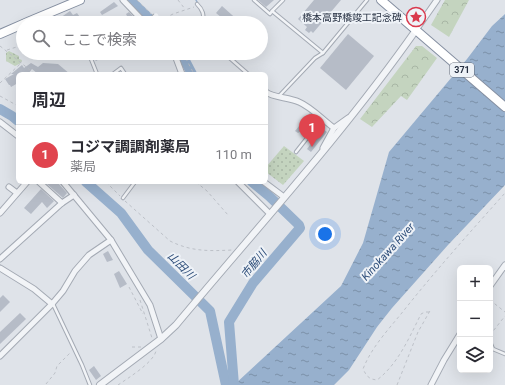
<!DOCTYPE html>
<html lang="ja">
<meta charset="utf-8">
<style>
:root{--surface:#fff;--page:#f2f2f3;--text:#2b2b33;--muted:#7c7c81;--line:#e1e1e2;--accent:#2563eb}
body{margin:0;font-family:Roboto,"Noto Sans JP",sans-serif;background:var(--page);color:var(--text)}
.controls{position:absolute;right:12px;bottom:12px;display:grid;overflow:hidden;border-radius:6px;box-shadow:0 4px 16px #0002}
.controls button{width:36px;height:36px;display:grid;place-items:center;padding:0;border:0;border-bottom:1px solid var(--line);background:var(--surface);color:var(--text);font:20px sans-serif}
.you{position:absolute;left:325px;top:234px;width:14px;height:14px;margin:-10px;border:3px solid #fff;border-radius:50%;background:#1a73e8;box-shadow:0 0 0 6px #1a73e833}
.badge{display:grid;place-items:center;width:26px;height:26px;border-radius:50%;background:var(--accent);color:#fff;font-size:13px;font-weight:700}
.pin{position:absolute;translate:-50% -33px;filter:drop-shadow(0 1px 2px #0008)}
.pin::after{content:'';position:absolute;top:21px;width:14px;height:12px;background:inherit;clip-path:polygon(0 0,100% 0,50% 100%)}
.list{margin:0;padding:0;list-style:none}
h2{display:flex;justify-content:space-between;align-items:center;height:52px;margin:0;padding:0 16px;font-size:17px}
h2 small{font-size:13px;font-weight:400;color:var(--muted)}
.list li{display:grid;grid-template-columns:26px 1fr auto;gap:12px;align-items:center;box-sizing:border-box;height:60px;padding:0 16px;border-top:1px solid var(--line)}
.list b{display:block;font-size:15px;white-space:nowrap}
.list p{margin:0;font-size:13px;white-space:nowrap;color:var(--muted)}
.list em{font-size:13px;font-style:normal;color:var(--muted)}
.icon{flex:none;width:22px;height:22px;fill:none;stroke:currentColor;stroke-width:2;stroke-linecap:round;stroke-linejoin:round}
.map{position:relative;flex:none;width:505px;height:385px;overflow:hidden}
.search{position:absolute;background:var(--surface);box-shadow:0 4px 16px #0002;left:16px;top:16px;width:252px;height:44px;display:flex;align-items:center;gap:10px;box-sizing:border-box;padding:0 14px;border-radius:22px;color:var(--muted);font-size:15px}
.panel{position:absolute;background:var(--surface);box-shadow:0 4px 16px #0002;left:16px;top:72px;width:252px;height:112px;border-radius:6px}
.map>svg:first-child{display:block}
.grass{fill:url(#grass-dots)}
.park{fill:url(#park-crowns)}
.water{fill:url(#water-ripples)}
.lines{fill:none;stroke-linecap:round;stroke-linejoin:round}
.stream{stroke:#97b0cd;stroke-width:1.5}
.river{stroke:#97b0cd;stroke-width:10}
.building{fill:#b6bcc7}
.service-casing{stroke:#a4aab4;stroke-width:4.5}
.minor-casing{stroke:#a4aab4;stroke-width:7}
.tertiary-casing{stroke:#a4aab4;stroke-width:8}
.trunk-casing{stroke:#858fa1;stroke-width:10}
.path{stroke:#bdc1c8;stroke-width:1;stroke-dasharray:3 3;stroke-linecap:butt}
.service{stroke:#f2f4f7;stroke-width:2.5}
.minor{stroke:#f2f4f7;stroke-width:5}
.tertiary{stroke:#f2f4f7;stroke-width:6}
.trunk{stroke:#fff;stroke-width:8}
.minor-bridge-casing{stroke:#a4aab4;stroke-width:7;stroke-linecap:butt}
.minor-bridge{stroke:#f2f4f7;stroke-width:5}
.labels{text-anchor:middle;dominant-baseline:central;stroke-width:4;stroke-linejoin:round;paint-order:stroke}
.shield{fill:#eef2f7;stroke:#626a78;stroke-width:1}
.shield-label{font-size:9px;font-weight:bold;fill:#263042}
.poi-label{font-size:10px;fill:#263042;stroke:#eef2f7;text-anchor:end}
.water-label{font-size:11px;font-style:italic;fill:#2d4d79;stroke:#eef2f7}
</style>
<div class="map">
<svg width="505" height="385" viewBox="0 0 505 385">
<defs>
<pattern id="grass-dots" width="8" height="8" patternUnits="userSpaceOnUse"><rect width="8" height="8" fill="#c4d4bf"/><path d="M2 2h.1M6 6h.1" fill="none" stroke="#a8b6a5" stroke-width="1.8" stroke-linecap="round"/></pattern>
<pattern id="park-crowns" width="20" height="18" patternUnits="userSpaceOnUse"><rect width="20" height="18" fill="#c4d4bf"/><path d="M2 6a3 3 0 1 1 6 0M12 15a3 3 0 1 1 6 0" fill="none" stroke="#a8b6a5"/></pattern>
<pattern id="water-ripples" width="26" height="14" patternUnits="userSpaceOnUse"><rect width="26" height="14" fill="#97b0cd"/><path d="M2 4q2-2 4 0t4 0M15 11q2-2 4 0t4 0" fill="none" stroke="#7b90a8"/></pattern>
</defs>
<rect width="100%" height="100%" fill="#dfe3e9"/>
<!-- grass -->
<g class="grass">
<polygon points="9,51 19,56 19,59 22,60 21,63 15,66 6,61 6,53"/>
<polygon points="284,146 304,161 283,185 266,172 266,167"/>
</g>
<!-- park -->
<g class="park">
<polygon points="445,0 469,0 449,37 431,25"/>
<polygon points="416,46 422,46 437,58 407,100 401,96 372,127 360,119"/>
</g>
<!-- water -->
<polygon class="water" points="505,14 505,185 448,245 392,308 377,327 349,370 334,385 234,385 341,286 363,243 389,152 467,59 492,26"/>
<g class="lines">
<!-- stream -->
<polyline class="stream" points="196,0 197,2"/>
<!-- river -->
<g class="river">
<polyline points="130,0 154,23"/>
<polyline points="181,53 192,74"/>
<polyline points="0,109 12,116 18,121"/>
<polyline points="86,182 121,213 148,250 210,311 226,385"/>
<polyline points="234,385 229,322 253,283 300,228 299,225 269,196 252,182"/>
</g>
</g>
<!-- building -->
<g class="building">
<polygon points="258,0 274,0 266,7"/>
<polygon points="314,0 341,0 313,33 311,31 309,33 305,30 307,27 298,19"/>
<polygon points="114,2 118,6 102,15 100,12"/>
<polygon points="222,6 241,23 228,23 216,13"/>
<polygon points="70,11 73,15 77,13 82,20 85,17 89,23 74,23 72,20 70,22 69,21 65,23 60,23 57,20"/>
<polygon points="129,12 134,17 126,22 108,23 108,20 128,18 126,14"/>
<polygon points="348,34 374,56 346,90 320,68"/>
<polygon points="96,53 101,53 103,57 96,61 92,56"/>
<polygon points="31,63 38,67 43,63 58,64 70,74 38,74 32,69 28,74 18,74 18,83 11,87 10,85 9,85 5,79 14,74 11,74 22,65 24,68"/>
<polygon points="310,113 314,117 306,128 298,133 295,131"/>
<polygon points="318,129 321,132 323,129 327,132 311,152 307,149 313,141 310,139"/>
<polygon points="48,182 57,182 67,193 63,198 47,184"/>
<polygon points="41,189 54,201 47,208 42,202 31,214 24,208"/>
<polygon points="108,251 113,260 107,262 103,254"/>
<polygon points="119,271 127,284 120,288 114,274"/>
<polygon points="3,295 10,302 0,312 0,298"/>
<polygon points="20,313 26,319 0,344 0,332"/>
<polygon points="94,366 101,376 96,380 89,370"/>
</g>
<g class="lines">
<!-- service casing -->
<g class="service-casing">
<g id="service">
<polyline points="254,0 270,14 272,11 323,53"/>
<path d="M197 4C203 10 204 14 203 23"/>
<polyline points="272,11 283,0"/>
<polyline points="48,15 56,23"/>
<polyline points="86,53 91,59 97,74"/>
<polyline points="224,53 248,74"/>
<polyline points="113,74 121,68 125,74"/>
<polyline points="279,96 315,58 323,53 367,0"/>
<polyline points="296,152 322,119"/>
<polyline points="123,198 135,182"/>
<polyline points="53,304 82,365 90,385"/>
<polyline points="490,342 493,349 505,354"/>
</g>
</g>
<!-- minor casing -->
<g class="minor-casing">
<g id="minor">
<polyline points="123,0 145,23"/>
<polyline points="416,30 437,0"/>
<polyline points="172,53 176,58 182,74"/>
<path d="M266 92C274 98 288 97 299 102 311 107 323 120 334 128"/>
<polyline points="0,122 18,136"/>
<polyline points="323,148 334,128 348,118"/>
<polyline points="39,182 62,203"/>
<polyline points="63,182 111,240 150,305 161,339"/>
<polyline points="238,182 270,214"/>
<polyline points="264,182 284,197"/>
<polyline points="9,187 17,193"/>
<polyline points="0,213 27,182"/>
<polyline points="0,259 62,203 74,195"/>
<polyline points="0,268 34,289 52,304"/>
<polyline points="490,286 505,265"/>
<polyline points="0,356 52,304 63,291 75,271 89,255 111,240"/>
<polyline points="431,385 444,360 460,334"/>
</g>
</g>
<!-- tertiary casing -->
<g class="tertiary-casing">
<path id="tertiary" d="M100 385 161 339 176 325C257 228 343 134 416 30"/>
</g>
<!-- trunk casing -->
<g class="trunk-casing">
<g id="trunk">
<polyline points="381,0 505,107"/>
<polyline points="25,23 80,0"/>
<polyline points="0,34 23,24"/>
</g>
</g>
<!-- path -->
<g class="path">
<polyline points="137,0 151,14"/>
<polyline points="178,0 185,9"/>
<polyline points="160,19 161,20 173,14 194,7"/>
<polyline points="130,23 136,21"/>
<polyline points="0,46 35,74"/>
<polyline points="7,50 23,45"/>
<polyline points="183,53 194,74"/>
<polyline points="0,83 20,64"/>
<polyline points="0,96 18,106"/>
<polyline points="106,182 120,196"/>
<polyline points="196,182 207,191 228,215"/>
<path d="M125 201 170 241C192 252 210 251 233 250"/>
<polyline points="129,287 143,314"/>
<polyline points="140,300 152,338"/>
<polyline points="490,300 505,312"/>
<path d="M429 312H425L421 314C409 338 398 364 377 380 369 379 367 377 363 369 372 346 390 328 405 309 437 269 471 231 505 193"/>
<polyline points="490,335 505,316"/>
<polyline points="132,347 141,347"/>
<polyline points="46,384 55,373 57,366 71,352"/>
<path d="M118 385C128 378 153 363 156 351"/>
<polyline points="397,385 418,332 431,309"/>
</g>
<!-- service -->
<use href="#service" class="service"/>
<!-- minor -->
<use href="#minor" class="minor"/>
<!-- tertiary -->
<use href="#tertiary" class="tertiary"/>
<!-- trunk -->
<use href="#trunk" class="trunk"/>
<!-- minor-bridge casing -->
<g class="minor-bridge-casing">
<polyline id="minor-bridge" points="149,23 156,16"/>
</g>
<!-- minor-bridge -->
<use href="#minor-bridge" class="minor-bridge"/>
</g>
<!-- icons -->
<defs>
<g id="sight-ring" transform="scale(1)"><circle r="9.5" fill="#eef2f7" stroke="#d9394d" stroke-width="1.5"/><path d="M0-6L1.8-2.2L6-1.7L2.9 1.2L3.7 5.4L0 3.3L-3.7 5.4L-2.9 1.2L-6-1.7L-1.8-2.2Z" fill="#d9394d"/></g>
</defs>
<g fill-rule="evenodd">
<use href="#sight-ring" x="416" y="17"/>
</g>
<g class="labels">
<!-- shield labels -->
<rect class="shield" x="450" y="63" width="24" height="14" rx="3"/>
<g class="shield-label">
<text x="462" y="70">371</text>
</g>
<!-- poi labels -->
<g class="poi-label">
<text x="402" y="17">橋本高野橋竣工記念碑</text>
</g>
<!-- water labels -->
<g class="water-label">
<text transform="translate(388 252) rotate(-48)">Kinokawa River</text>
<text transform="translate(254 264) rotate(-51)">市脇川</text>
<text transform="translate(181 266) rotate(45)">山田川</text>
</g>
</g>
</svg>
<div class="controls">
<button>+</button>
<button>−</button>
<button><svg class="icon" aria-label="layers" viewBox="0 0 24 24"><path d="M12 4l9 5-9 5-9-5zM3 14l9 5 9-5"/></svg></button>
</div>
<div class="you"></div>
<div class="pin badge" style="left:312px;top:147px;background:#e0444e">1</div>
<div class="search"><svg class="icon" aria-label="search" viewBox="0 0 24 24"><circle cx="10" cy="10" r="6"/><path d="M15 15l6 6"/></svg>ここで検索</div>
<section class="panel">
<h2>周辺<small></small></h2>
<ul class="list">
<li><span class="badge" style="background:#e0444e">1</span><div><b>コジマ調調剤薬局</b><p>薬局</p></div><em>110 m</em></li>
</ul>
</section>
</div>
